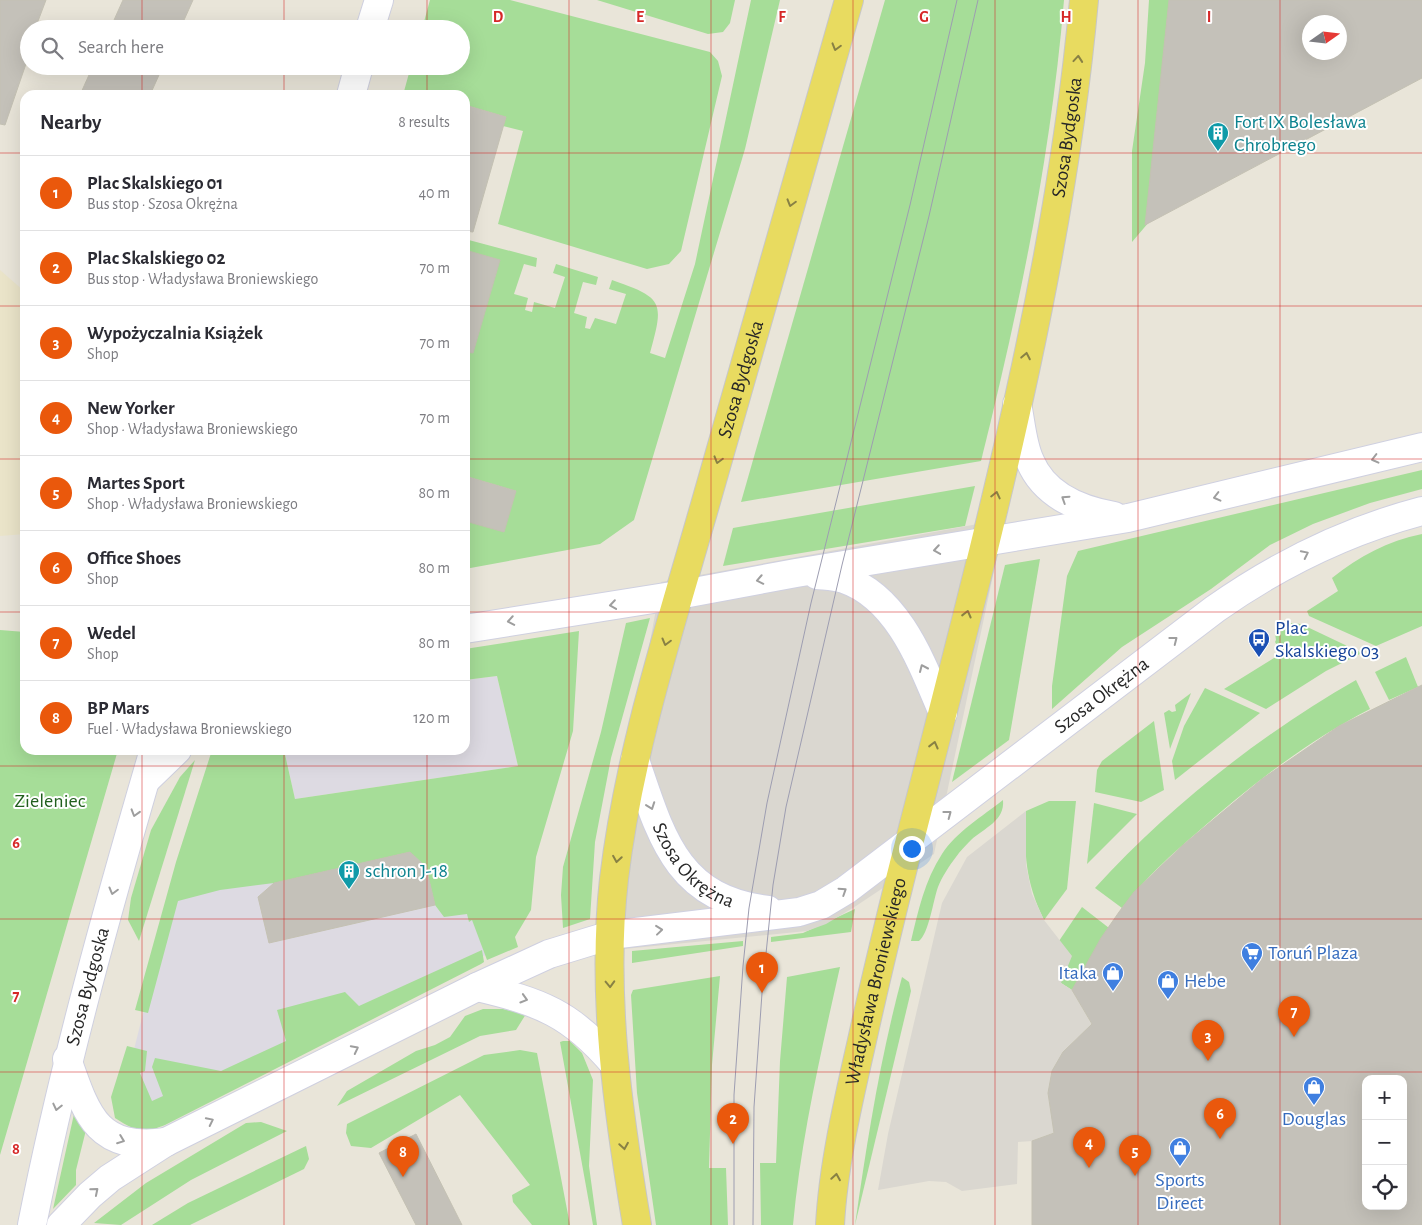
<!DOCTYPE html>
<meta charset="utf-8">
<style>
:root{--surface:#fff;--page:#f2f2f3;--text:#2b2b33;--muted:#7c7c81;--line:#e1e1e2;--accent:#ea580c}
body{margin:0;font-family:"Alegreya Sans",sans-serif;background:var(--page);color:var(--text)}
.controls{position:absolute;right:15px;bottom:15px;display:grid;overflow:hidden;border-radius:10px;box-shadow:0 5px 20px #0002}
.controls button{width:45px;height:45px;display:grid;place-items:center;padding:0;border:0;border-bottom:1px solid var(--line);background:var(--surface);color:var(--text);font:25px sans-serif}
.compass{position:absolute;left:1302px;top:15px;width:45px;height:45px;border-radius:50%;background:var(--surface);box-shadow:0 5px 20px #0002;rotate:76deg}
.you{position:absolute;left:911px;top:848px;width:18px;height:18px;margin:-12px;border:4px solid #fff;border-radius:50%;background:#1a73e8;box-shadow:0 0 0 8px #1a73e833}
.badge{display:grid;place-items:center;width:32px;height:32px;border-radius:50%;background:var(--accent);color:#fff;font-size:16px;font-weight:700}
.pin{position:absolute;translate:-50% -41px;filter:drop-shadow(0 1px 2px #0008)}
.pin::after{content:'';position:absolute;top:26px;width:18px;height:15px;background:inherit;clip-path:polygon(0 0,100% 0,50% 100%)}
.list{margin:0;padding:0;list-style:none}
h2{display:flex;justify-content:space-between;align-items:center;height:65px;margin:0;padding:0 20px;font-size:21px}
h2 small{font-size:16px;font-weight:400;color:var(--muted)}
.list li{display:grid;grid-template-columns:32px 1fr auto;gap:15px;align-items:center;box-sizing:border-box;height:75px;padding:0 20px;border-top:1px solid var(--line)}
.list b{display:block;font-size:19px;white-space:nowrap}
.list p{margin:0;font-size:16px;white-space:nowrap;color:var(--muted)}
.list em{font-size:16px;font-style:normal;color:var(--muted)}
.icon{flex:none;width:28px;height:28px;fill:none;stroke:currentColor;stroke-width:2;stroke-linecap:round;stroke-linejoin:round}
.map{position:relative;flex:none;width:1422px;height:1225px;overflow:hidden}
.search{position:absolute;background:var(--surface);box-shadow:0 5px 20px #0002;left:20px;top:20px;width:450px;height:55px;display:flex;align-items:center;gap:12px;box-sizing:border-box;padding:0 18px;border-radius:28px;color:var(--muted);font-size:19px}
.panel{position:absolute;background:var(--surface);box-shadow:0 5px 20px #0002;left:20px;top:90px;width:450px;height:665px;border-radius:15px}
.map>svg:first-child{display:block}
.industrial{fill:#dddae2}
.education{fill:#eae4c9}
.green{fill:#a6dd98}
.plaza{fill:#dad7d0}
.building{fill:#c4c1b9;stroke:#c4c1b3;fill-rule:evenodd}
.lines{fill:none;stroke-linecap:round;stroke-linejoin:round}
.secondary-casing{stroke:#cfd0e0;stroke-width:30}
.primary-casing{stroke:#c7c7c7;stroke-width:30}
.secondary{stroke:#fff;stroke-width:28}
.primary{stroke:#e8db60;stroke-width:28}
.tram{stroke:#9d9db1;stroke-width:1}
.oneway{stroke:#888144}
.oneway2{stroke:#9e9e9e}
.grid{fill:none;stroke:#d62828;stroke-width:1;stroke-opacity:0.55}
.labels{text-anchor:middle;dominant-baseline:central;stroke-width:4;stroke-linejoin:round;paint-order:stroke}
.culture-label{font-size:20px;fill:#0d838f;stroke:#fff;text-anchor:start}
.street-label{font-size:20px;fill:#272727;stroke:#fff}
.transit-label{font-size:20px;fill:#164399;stroke:#fff;text-anchor:start}
.park-label{font-size:20px;fill:#215f1d;stroke:#fff}
.shop-label{font-size:20px;fill:#366cbe;stroke:#fff;text-anchor:start}
.grid-label{font-size:16px;text-anchor:middle;font-weight:bold;fill:#d62828;stroke:#fff;stroke-width:4;stroke-linejoin:round;paint-order:stroke}
</style>
<div class="map">
<svg width="1422" height="1225" viewBox="0 0 1422 1225">
<rect width="100%" height="100%" fill="#e9e5d9"/>
<!-- industrial -->
<g class="industrial">
<polygon points="497,676 518,766 295,799 284,750 465,750 465,680"/>
<polygon points="459,783 497,950 117,1117 190,827"/>
</g>
<!-- education -->
<polygon class="education" points="0,270 25,292 25,534 0,536"/>
<!-- green -->
<g class="green">
<polygon points="430,0 510,0 710,52 718,61 722,76 681,251 669,264 647,269 498,224 523,131 503,126 506,117 465,105 465,95 403,95 411,66 461,66 461,29 422,29"/>
<polygon points="597,0 735,0 730,23 723,32 708,34"/>
<path d="M751 0H780L745 149 634 520 600 544 465 569V521L516 491 465 476V239L537 258 536 267 524 264 514 294 528 298 525 310 532 312 534 302 555 308 565 277 553 273 556 264 598 277 596 285 583 282 574 313 587 317 585 328 590 329 595 318 616 324 626 294 609 289 612 280C664 298 664 302 650 353L665 358 695 264Z"/>
<path d="M885 0H1064C1051 156 1019 309 981 461L741 502Z"/>
<polygon points="1149,0 1224,0 1172,195 1132,242 1132,151 1145,63"/>
<polygon points="1422,470 1422,489 1370,503 1313,524 1270,545 1211,589 1122,647 1052,709 1052,686 1067,576 1078,551"/>
<polygon points="975,486 965,526 723,566 733,528"/>
<path d="M1422 534V626L1376 646 1309 616 1307 611 1338 591 1332 578C1360 556 1387 541 1422 534Z"/>
<polygon points="1040,559 1009,740 952,782 1005,565"/>
<polygon points="650,618 611,758 595,842 590,919 563,928 561,895 563,867 601,732 626,623"/>
<polygon points="1291,623 1301,624 1362,653 1326,671 1266,709 1224,689 1282,653 1275,642 1276,640 1275,633"/>
<polygon points="0,630 25,632 25,750 118,750 0,1155"/>
<polygon points="579,631 573,731 536,857 531,910 515,937 518,947 487,960 472,920 469,922 467,914 444,917 435,905 426,867 410,852 274,883 220,890 178,901 148,1013 135,1010 176,862 212,750 284,750 295,799 518,766 497,676 465,680 465,649"/>
<polygon points="1406,657 1418,687 1389,700 1375,672"/>
<path d="M1356 680 1370 709C1308 741 1252 784 1200 830 1172 854 1144 879 1122 908L1095 888C1170 806 1260 735 1356 680Z"/>
<polygon points="1205,688 1260,713 1175,780 1172,761 1184,726"/>
<polygon points="1191,693 1170,749 1164,713 1169,710 1172,712 1176,711 1175,705"/>
<polygon points="1154,721 1164,790 1141,802 1095,792 1097,770 1102,761"/>
<polygon points="195,760 139,941 128,920 131,898 151,830 180,777"/>
<path d="M1003 800C1005 821 984 828 971 840 966 845 960 851 956 857 949 866 942 877 938 887 933 901 929 933 919 941H911C918 911 925 880 942 854 956 832 983 816 1003 800Z"/>
<path d="M1049 801H1076L1067 889 1044 920C1025 881 1024 854 1026 811Z"/>
<polygon points="1094,803 1137,814 1087,864"/>
<polygon points="1082,907 1109,928 1072,990 1061,983 1059,941"/>
<polygon points="855,909 851,932 771,942 771,937 803,933"/>
<polygon points="743,941 743,946 632,963 632,951"/>
<path d="M482 950 484 962 481 964 165 1125C142 1134 135 1131 115 1118L111 1097 127 1046 147 1051 145 1071 140 1073 152 1101 163 1096 152 1067 155 1058 221 1071 286 1041 277 1010 345 992 359 1006Z"/>
<path d="M840 967C821 1052 801 1138 793 1225H761L760 1163H776L780 1061 787 977Z"/>
<polygon points="720,976 712,1065 709,1168 726,1168 728,1225 656,1225 637,1093 631,995 633,990"/>
<path d="M902 977 909 982 911 991 855 1225C867 1141 880 1059 902 977Z"/>
<polygon points="483,1009 503,1009 526,1014 516,1030 480,1036 337,1106 347,1091 416,1051 435,1045 450,1037 465,1016"/>
<polygon points="563,1041 570,1041 582,1053 593,1080 589,1166 597,1225 593,1225 560,1042"/>
<polygon points="520,1050 537,1053 570,1225 532,1225 513,1202 512,1195 530,1185 460,1095 371,1148 351,1146 346,1133 347,1124 484,1055"/>
<polygon points="74,1114 86,1130 76,1170 76,1185 53,1209"/>
<polygon points="261,1122 287,1131 191,1180 121,1225 94,1223 146,1183 246,1123"/>
<polygon points="306,1146 309,1159 304,1169 190,1225 152,1225 188,1203"/>
</g>
<!-- plaza -->
<g class="plaza">
<polygon points="1005,519 934,854 856,906 826,924 807,931 593,952 661,582"/>
<polygon points="1026,811 1026,865 1032,894 1044,920 1072,956 1061,983 1072,990 1095,1030 1077,1038 1063,1052 1053,1071 1048,1093 1051,1113 1058,1131 1032,1141 1018,1142 1017,1184 962,1191 946,1182 929,1181 878,1190 888,1134 942,903 967,857"/>
</g>
<!-- building -->
<g class="building">
<polygon points="0,0 46,0 35,29 29,29 29,55 5,125 0,124"/>
<polygon points="123,0 193,0 180,29 110,29"/>
<path d="M1169 0H1422V78L1145 225ZM1310 22H1340V52H1310Z"/>
<polygon points="93,66 163,66 150,95 80,95"/>
<polygon points="465,105 506,117 473,232 465,231"/>
<polygon points="465,250 500,260 473,353 465,352"/>
<polygon points="465,476 516,491 504,532 465,521"/>
<path d="M1422 685V1225H1032V1141L1054 1133 1048 1093 1052 1071 1063 1052 1092 1024 1072 990 1101 938 1119 912 1134 892 1183 845 1262 779 1339 726ZM1366 1079H1403V1206H1366Z"/>
<polygon points="410,852 426,867 435,905 269,943 258,897 274,883"/>
<polygon points="416,1134 462,1225 416,1225 379,1153"/>
</g>
<g class="lines">
<!-- secondary casing -->
<g class="secondary-casing">
<g id="secondary">
<polyline points="370,29 379,0"/>
<polyline points="351,95 359,66"/>
<path d="M1017 404C1021 422 1022 444 1030 461 1044 495 1080 510 1114 516"/>
<path d="M817 575C826 576 835 576 844 579 899 598 922 664 943 713"/>
<polyline points="465,629 678,595 796,573 1128,518 1422,447"/>
<path id="s1" d="M635 760C661 836 676 899 768 910"/>
<polyline points="146,780 177,750"/>
<path d="M477 987C540 1002 571 1013 614 1064"/>
<path d="M67 1059C87 1116 97 1151 166 1142"/>
<path id="s2" d="M32 1225C64 1064 108 907 154 750"/>
<path id="s3" d="M61 1225 90 1195 110 1178 166 1142 477 987 549 954 611 935 799 912 821 905 846 890 1215 609C1279 564 1346 531 1422 511"/>
</g>
</g>
<!-- primary casing -->
<g class="primary-casing">
<g id="primary">
<path id="s4" d="M637 1225C618 1112 601 994 614 879 629 752 670 628 705 505 753 337 802 169 849 0"/>
<path id="s5" d="M830 1225C833 1167 848 1102 861 1045 880 959 901 874 923 789 989 530 1060 266 1084 0"/>
</g>
</g>
<!-- secondary -->
<use href="#secondary" class="secondary"/>
<!-- primary -->
<use href="#primary" class="primary"/>
<!-- tram -->
<g class="tram">
<polyline points="734,1225 734,1095 743,966 749,908 767,803 811,603 910,205 957,0"/>
<polyline points="753,1225 754,1107 762,993 773,885 786,807 842,565 929,216 978,0"/>
</g>
</g>
<!-- one-way arrows -->
<defs><path id="oneway-chevron" d="M-2-3.5L2.5 0L-2 3.5" fill="none" stroke-width="1.6" stroke-linecap="round" stroke-linejoin="round" transform="scale(1.25)"/></defs>
<g class="oneway">
<use href="#oneway-chevron" transform="translate(836 47) rotate(106)"/>
<use href="#oneway-chevron" transform="translate(1078 59) rotate(-85)"/>
<use href="#oneway-chevron" transform="translate(791 203) rotate(106)"/>
<use href="#oneway-chevron" transform="translate(1026 356) rotate(-79)"/>
<use href="#oneway-chevron" transform="translate(718 460) rotate(106)"/>
<use href="#oneway-chevron" transform="translate(996 495) rotate(-77)"/>
<use href="#oneway-chevron" transform="translate(967 614) rotate(-76)"/>
<use href="#oneway-chevron" transform="translate(666 642) rotate(105)"/>
<use href="#oneway-chevron" transform="translate(934 745) rotate(-76)"/>
<use href="#oneway-chevron" transform="translate(617 859) rotate(99)"/>
<use href="#oneway-chevron" transform="translate(610 984) rotate(88)"/>
<use href="#oneway-chevron" transform="translate(624 1146) rotate(81)"/>
<use href="#oneway-chevron" transform="translate(836 1177) rotate(-81)"/>
</g>
<g class="oneway2">
<use href="#oneway-chevron" transform="translate(1375 459) rotate(166)"/>
<use href="#oneway-chevron" transform="translate(1217 497) rotate(166)"/>
<use href="#oneway-chevron" transform="translate(1065 499) rotate(-147)"/>
<use href="#oneway-chevron" transform="translate(937 550) rotate(171)"/>
<use href="#oneway-chevron" transform="translate(1305 554) rotate(-26)"/>
<use href="#oneway-chevron" transform="translate(760 580) rotate(169)"/>
<use href="#oneway-chevron" transform="translate(613 605) rotate(172)"/>
<use href="#oneway-chevron" transform="translate(511 621) rotate(170)"/>
<use href="#oneway-chevron" transform="translate(1174 640) rotate(-38)"/>
<use href="#oneway-chevron" transform="translate(923 668) rotate(-114)"/>
<use href="#oneway-chevron" transform="translate(651 806) rotate(70)"/>
<use href="#oneway-chevron" transform="translate(135 813) rotate(107)"/>
<use href="#oneway-chevron" transform="translate(948 814) rotate(-37)"/>
<use href="#oneway-chevron" transform="translate(113 891) rotate(105)"/>
<use href="#oneway-chevron" transform="translate(843 891) rotate(-33)"/>
<use href="#oneway-chevron" transform="translate(659 930) rotate(-6)"/>
<use href="#oneway-chevron" transform="translate(524 999) rotate(17)"/>
<use href="#oneway-chevron" transform="translate(355 1049) rotate(-27)"/>
<use href="#oneway-chevron" transform="translate(57 1107) rotate(103)"/>
<use href="#oneway-chevron" transform="translate(210 1121) rotate(-26)"/>
<use href="#oneway-chevron" transform="translate(121 1140) rotate(21)"/>
<use href="#oneway-chevron" transform="translate(95 1191) rotate(-40)"/>
</g>
<!-- grid -->
<path class="grid" d="M142 0V29M284 0V29M427 0V29M569 0V1225M711 0V1225M853 0V1225M995 0V1225M1138 0V1225M1280 0V1225M142 66V95M284 66V95M427 66V95M0 153H25M465 153H1422M0 306H25M465 306H1422M0 459H25M465 459H1422M0 612H25M465 612H1422M142 750V1225M284 750V1225M427 750V1225M0 766H1422M0 919H1422M0 1072H1422"/>
<!-- icons -->
<defs>
<g id="building-pin" transform="scale(1.125)"><path d="M0 17L-7.5 6A9.5 9.5 0 1 1 7.5 6Z" fill="#0f9aa8" stroke="#fff"/><path d="M-4-6H4V6H1V3H-1V6H-4ZM-2.5-4.3h1.7v1.8h-1.7ZM.8-4.3h1.7v1.8H.8ZM-2.5-1h1.7V.8h-1.7ZM.8-1h1.7V.8H.8Z" fill="#fff"/></g>
<g id="bus-pin" transform="scale(1.125)"><path d="M0 17L-7.5 6A9.5 9.5 0 1 1 7.5 6Z" fill="#1a4fb4" stroke="#fff"/><path d="M-5-6H5V4H4V6H2V4H-2V6H-4V4H-5ZM-3.5-4V0h7V-4ZM-3.5 1.2v1.5H-2V1.2ZM2 1.2v1.5H3.5V1.2Z" fill="#fff"/></g>
<g id="supermarket-pin" transform="scale(1.125)"><path d="M0 17L-7.5 6A9.5 9.5 0 1 1 7.5 6Z" fill="#3f7fe0" stroke="#fff"/><path d="M-6-5.5h2.5l.6 2H6L4.5 2H-2.5L-4.4-4H-6ZM-1.5 3.2a1.3 1.3 0 1 0 .1 0ZM3 3.2a1.3 1.3 0 1 0 .1 0Z" fill="#fff"/></g>
<g id="shop-pin" transform="scale(1.125)"><path d="M0 17L-7.5 6A9.5 9.5 0 1 1 7.5 6Z" fill="#3f7fe0" stroke="#fff"/><path d="M-5-2.5h2.3a2.7 3.5 0 0 1 5.4 0H5L5.5 6h-11ZM-1.5-2.5h3a1.5 2.3 0 0 0-3 0Z" fill="#fff"/></g>
</defs>
<g fill-rule="evenodd">
<use href="#building-pin" x="1218" y="133"/>
<use href="#bus-pin" x="1259" y="639"/>
<use href="#building-pin" x="349" y="871"/>
<use href="#supermarket-pin" x="1252" y="953"/>
<use href="#shop-pin" x="1113" y="973"/>
<use href="#shop-pin" x="1168" y="981"/>
<use href="#shop-pin" x="1314" y="1087"/>
<use href="#shop-pin" x="1180" y="1148"/>
</g>
<g class="labels">
<!-- culture labels -->
<g class="culture-label">
<text x="1234" y="122">Fort IX Bolesława<tspan x="1234" dy="23">Chrobrego</tspan></text>
<text x="365" y="871">schron J-18</text>
</g>
<!-- street labels -->
<g class="street-label">
<text stroke="none"><textPath href="#s5" startOffset="1114">Szosa Bydgoska</textPath></text>
<text stroke="none"><textPath href="#s4" startOffset="864">Szosa Bydgoska</textPath></text>
<text stroke="none"><textPath href="#s3" startOffset="1189">Szosa Okrężna</textPath></text>
<text stroke="none"><textPath href="#s1" startOffset="124">Szosa Okrężna</textPath></text>
<text stroke="none"><textPath href="#s5" startOffset="248">Władysława Broniewskiego</textPath></text>
<text stroke="none"><textPath href="#s2" startOffset="245">Szosa Bydgoska</textPath></text>
</g>
<!-- transit labels -->
<g class="transit-label">
<text x="1275" y="628">Plac<tspan x="1275" dy="23">Skalskiego 03</tspan></text>
</g>
<!-- park labels -->
<g class="park-label">
<text x="50" y="801">Zieleniec</text>
</g>
<!-- shop labels -->
<g class="shop-label">
<text x="1268" y="953">Toruń Plaza</text>
<text x="1097" y="973" text-anchor="end">Itaka</text>
<text x="1184" y="981">Hebe</text>
<text x="1314" y="1119" text-anchor="middle">Douglas</text>
<text x="1180" y="1180" text-anchor="middle">Sports<tspan x="1180" dy="23">Direct</tspan></text>
</g>
</g>
<g class="grid-label">
<text x="498" y="22">D</text>
<text x="640" y="22">E</text>
<text x="782" y="22">F</text>
<text x="924" y="22">G</text>
<text x="1066" y="22">H</text>
<text x="1209" y="22">I</text>
<text x="16" y="848">6</text>
<text x="16" y="1001">7</text>
<text x="16" y="1154">8</text>
</g>
</svg>
<div class="controls">
<button>+</button>
<button>−</button>
<button><svg class="icon" aria-label="locate" viewBox="0 0 24 24"><circle cx="12" cy="12" r="6"/><path d="M12 2v4M12 18v4M2 12h4M18 12h4"/></svg></button>
</div>
<svg class="compass" viewBox="-18 -18 36 36"><path d="M0-13l5 13h-10z" fill="#e53935"/><path d="M0 13l5-13h-10z" fill="#7c7c81"/></svg>
<div class="you"></div>
<div class="pin badge" style="left:762px;top:993px">1</div>
<div class="pin badge" style="left:733px;top:1144px">2</div>
<div class="pin badge" style="left:1208px;top:1061px">3</div>
<div class="pin badge" style="left:1089px;top:1168px">4</div>
<div class="pin badge" style="left:1135px;top:1176px">5</div>
<div class="pin badge" style="left:1220px;top:1139px">6</div>
<div class="pin badge" style="left:1294px;top:1037px">7</div>
<div class="pin badge" style="left:403px;top:1177px">8</div>
<div class="search"><svg class="icon" aria-label="search" viewBox="0 0 24 24"><circle cx="10" cy="10" r="6"/><path d="M15 15l6 6"/></svg>Search here</div>
<section class="panel">
<h2>Nearby<small>8 results</small></h2>
<ul class="list">
<li><span class="badge">1</span><div><b>Plac Skalskiego 01</b><p>Bus stop · Szosa Okrężna</p></div><em>40 m</em></li>
<li><span class="badge">2</span><div><b>Plac Skalskiego 02</b><p>Bus stop · Władysława Broniewskiego</p></div><em>70 m</em></li>
<li><span class="badge">3</span><div><b>Wypożyczalnia Książek</b><p>Shop</p></div><em>70 m</em></li>
<li><span class="badge">4</span><div><b>New Yorker</b><p>Shop · Władysława Broniewskiego</p></div><em>70 m</em></li>
<li><span class="badge">5</span><div><b>Martes Sport</b><p>Shop · Władysława Broniewskiego</p></div><em>80 m</em></li>
<li><span class="badge">6</span><div><b>Office Shoes</b><p>Shop</p></div><em>80 m</em></li>
<li><span class="badge">7</span><div><b>Wedel</b><p>Shop</p></div><em>80 m</em></li>
<li><span class="badge">8</span><div><b>BP Mars</b><p>Fuel · Władysława Broniewskiego</p></div><em>120 m</em></li>
</ul>
</section>
</div>
